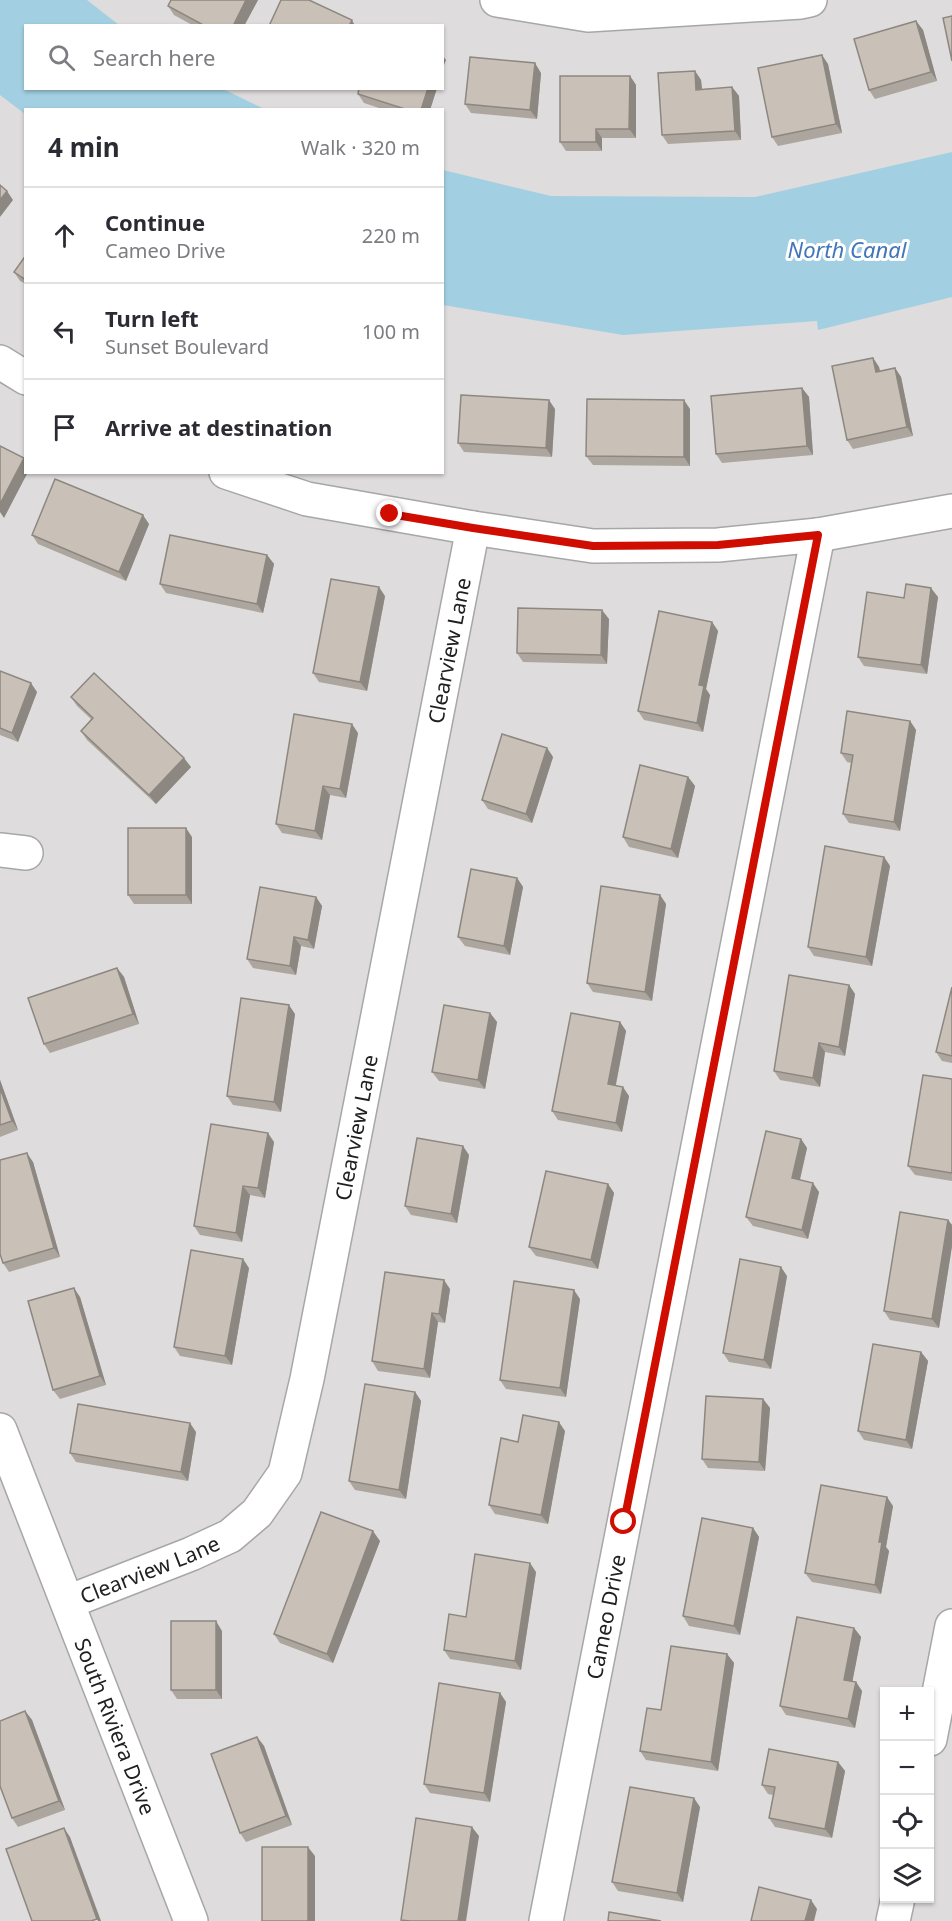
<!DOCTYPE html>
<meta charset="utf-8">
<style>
:root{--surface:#fff;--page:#f2f2f3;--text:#2b2b33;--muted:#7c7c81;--line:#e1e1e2}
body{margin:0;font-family:"Noto Sans",sans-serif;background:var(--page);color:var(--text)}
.controls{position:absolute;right:18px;bottom:18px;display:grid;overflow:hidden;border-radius:0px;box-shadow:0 2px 4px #0004}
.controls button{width:54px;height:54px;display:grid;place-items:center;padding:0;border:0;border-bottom:2px solid var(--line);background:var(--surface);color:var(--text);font:30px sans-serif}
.stop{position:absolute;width:18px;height:18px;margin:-14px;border:4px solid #cf0d00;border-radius:50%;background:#fff}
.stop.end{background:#cf0d00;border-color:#fff;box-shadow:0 2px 6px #0008}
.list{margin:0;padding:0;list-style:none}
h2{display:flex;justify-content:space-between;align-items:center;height:78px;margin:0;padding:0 24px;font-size:26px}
h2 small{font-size:20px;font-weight:400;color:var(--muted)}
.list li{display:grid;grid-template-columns:39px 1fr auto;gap:18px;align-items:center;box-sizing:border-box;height:96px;padding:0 24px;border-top:2px solid var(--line)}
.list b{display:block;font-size:22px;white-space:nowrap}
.list p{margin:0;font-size:20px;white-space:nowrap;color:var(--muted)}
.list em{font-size:20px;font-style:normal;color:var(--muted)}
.icon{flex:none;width:33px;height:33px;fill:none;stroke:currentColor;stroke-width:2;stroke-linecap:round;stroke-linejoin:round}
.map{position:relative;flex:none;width:952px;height:1921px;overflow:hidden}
.search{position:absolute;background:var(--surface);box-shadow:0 2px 4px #0004;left:24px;top:24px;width:420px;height:66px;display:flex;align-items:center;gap:15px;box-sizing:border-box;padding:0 21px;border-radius:0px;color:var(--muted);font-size:22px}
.panel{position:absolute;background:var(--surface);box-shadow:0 2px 4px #0004;left:24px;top:108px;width:420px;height:366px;border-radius:0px}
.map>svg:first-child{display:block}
.residential{fill:#dedcdc;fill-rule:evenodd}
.water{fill:#a2d0e2}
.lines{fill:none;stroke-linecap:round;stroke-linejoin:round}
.street-casing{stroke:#a7a7a7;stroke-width:36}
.street{stroke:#fff;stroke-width:33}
.wall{fill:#ada69e}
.shaded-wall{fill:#8d8781}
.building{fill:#c9c1b8;stroke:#8d8781;stroke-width:1.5}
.route{stroke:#cf0d00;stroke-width:8}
.labels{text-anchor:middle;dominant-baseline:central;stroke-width:6;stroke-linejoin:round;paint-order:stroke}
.street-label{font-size:21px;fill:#202020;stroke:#fff}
.water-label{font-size:22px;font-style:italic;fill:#4276b9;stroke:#fff}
</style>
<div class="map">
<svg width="952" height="1921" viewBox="0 0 952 1921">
<rect width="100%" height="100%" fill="#f1eee5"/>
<!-- residential -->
<path class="residential" d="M0 0H952V1921H0ZM26 26H442V88H26ZM26 110H442V472H26ZM884 1692H930V1898H884Z"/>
<!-- water -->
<g class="water">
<polygon points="0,0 87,0 119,25 26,26 26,88 223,89 264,109 26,110 25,114 0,95"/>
<polygon points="952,152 952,297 818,330 817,321 623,335 443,305 443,170 551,196 755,197"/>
</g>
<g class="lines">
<!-- street casing -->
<g class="street-casing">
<g id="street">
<polyline points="497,0 588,15 801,2 810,0"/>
<polyline points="0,362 26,378"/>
<polyline points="226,472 307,499 473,528 593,546 718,545 818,535 952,511"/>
<polyline points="0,850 26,853"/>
<path id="s1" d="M0 1430 191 1921"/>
<path id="s2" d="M68 1602 191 1554 230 1536 257 1513 285 1473 307 1379 473 528"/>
<polyline points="930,1739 952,1626"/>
<path id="s3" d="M546 1921 818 535"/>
<polyline points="893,1921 898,1898"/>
</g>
</g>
<!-- street -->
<use href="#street" class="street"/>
</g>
<!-- wall -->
<g class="wall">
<polygon points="258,0 244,26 194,26 174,15 168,6"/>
<polygon points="916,21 923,30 937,81 875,99 869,90"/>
<polygon points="828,64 842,133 778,146 772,137"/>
<polygon points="695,71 701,80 702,89 732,87 739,96 741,140 668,144 662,135"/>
<polygon points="541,73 537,119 471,113 465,104"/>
<polygon points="630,76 636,85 636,138 602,138 602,151 566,151 560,142"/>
<polygon points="437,88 430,110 385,110 364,103 358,94"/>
<polygon points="26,255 26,284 20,281 14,272"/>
<polygon points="873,358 879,367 880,371 895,368 901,377 913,436 853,449 847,440"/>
<polygon points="802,388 809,397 813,455 722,463 716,454"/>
<polygon points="555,409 552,457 464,452 458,443"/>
<polygon points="690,409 690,466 593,465 586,456"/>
<polygon points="149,524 126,581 38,544 32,535"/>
<polygon points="267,555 274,564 263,613 166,593 160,584"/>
<polygon points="385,596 367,691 319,682 313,673"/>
<polygon points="938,597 927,674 864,666 858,657 904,598"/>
<polygon points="609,619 607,664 523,662 517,653"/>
<polygon points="712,622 718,631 706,689 710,695 703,732 644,720 638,711"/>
<polygon points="0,671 37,692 18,742 0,735"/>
<polygon points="71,697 191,767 156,804 87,740 81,731 91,719 77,706"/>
<polygon points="910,721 916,730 900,831 849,823 843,814 851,763 847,762 841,753"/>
<polygon points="358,733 346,798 330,795 322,840 282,833 276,824"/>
<polygon points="547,748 553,757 532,823 488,809 482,800"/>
<polygon points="688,777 695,786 678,858 629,847 623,837"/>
<polygon points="192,837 192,904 134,904 128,895"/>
<polygon points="884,857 890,866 872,966 814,956 808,947"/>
<polygon points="517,878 523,887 510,955 465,946 458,937"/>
<polygon points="660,895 666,904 652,1001 593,992 587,983"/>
<polygon points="316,897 322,906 314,949 301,946 296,975 253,968 247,959"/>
<polygon points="117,968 124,977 139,1024 50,1053 44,1044"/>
<polygon points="849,985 855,994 845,1056 825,1052 820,1087 780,1080 774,1071"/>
<polygon points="952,987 952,1063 942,1061 936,1052"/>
<polygon points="490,1013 497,1022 485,1089 439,1081 432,1072"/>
<polygon points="295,1014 281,1112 233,1105 227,1096"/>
<polygon points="620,1022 626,1031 616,1085 629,1096 622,1132 558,1120 552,1111"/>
<polygon points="952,1079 952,1181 915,1175 908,1166"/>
<polygon points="0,1080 18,1130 0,1137"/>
<polygon points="801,1139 807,1148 800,1180 819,1192 808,1239 753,1226 746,1217"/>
<polygon points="274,1142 265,1198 250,1195 242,1242 200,1235 194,1226"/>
<polygon points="469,1155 457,1223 411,1215 405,1206"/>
<polygon points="33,1162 60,1257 9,1272 3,1263"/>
<polygon points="608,1184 614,1193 598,1269 536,1256 529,1247"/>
<polygon points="948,1220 952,1225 952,1246 939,1328 890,1320 884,1311"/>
<polygon points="249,1268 232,1365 180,1356 174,1347"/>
<polygon points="787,1276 771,1369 729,1362 723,1353"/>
<polygon points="450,1289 445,1323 438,1322 430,1378 378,1371 372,1361"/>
<polygon points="80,1297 106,1385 60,1399 53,1390"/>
<polygon points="580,1299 566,1397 506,1389 500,1380"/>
<polygon points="921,1352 928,1361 912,1449 864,1440 858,1431"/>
<polygon points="415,1392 421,1401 406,1499 355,1490 349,1481"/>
<polygon points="763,1399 770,1408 765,1471 708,1468 702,1459"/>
<polygon points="565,1431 548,1524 495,1514 489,1505 518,1442"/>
<polygon points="196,1432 188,1481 76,1462 70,1453"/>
<polygon points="893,1506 886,1547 889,1551 881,1594 812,1582 805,1573"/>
<polygon points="753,1528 759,1537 740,1635 689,1626 683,1616"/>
<polygon points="380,1541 333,1663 280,1643 274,1634"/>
<polygon points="536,1572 521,1670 450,1659 444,1650 466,1617"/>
<polygon points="854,1628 861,1637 852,1682 856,1682 862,1691 855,1728 786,1715 780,1706"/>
<polygon points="222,1631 222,1699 177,1699 171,1690"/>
<polygon points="727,1654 734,1663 718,1771 646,1760 640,1751 661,1710"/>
<polygon points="500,1693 506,1702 490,1802 430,1793 424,1784"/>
<polygon points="25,1711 32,1720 65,1810 18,1827 12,1818"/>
<polygon points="257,1737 264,1746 292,1825 246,1842 240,1833"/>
<polygon points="838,1762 845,1771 832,1838 775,1827 769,1818 773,1795 768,1794 762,1785"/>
<polygon points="700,1807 683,1902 618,1891 612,1882"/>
</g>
<!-- shaded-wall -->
<g class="shaded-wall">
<polygon points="246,0 258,0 244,26 233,26"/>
<polygon points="352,20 355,26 349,26"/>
<polygon points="916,21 923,30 937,81 931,72"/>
<polygon points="442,55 446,60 442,70"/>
<polygon points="822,55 828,64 842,133 836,124"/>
<polygon points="535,63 541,73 537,119 530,110"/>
<polygon points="695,71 701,80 703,99 696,90"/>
<polygon points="630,76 636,85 636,138 629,129"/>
<polygon points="732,87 739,96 741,140 735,131"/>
<polygon points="428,88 437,88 430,110 421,110"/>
<polygon points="596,129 602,138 602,151 596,142"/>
<polygon points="7,191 13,200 0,217 0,200"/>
<polygon points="873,358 879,367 882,381 876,372"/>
<polygon points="895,368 901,377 913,436 907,427"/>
<polygon points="802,388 809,397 813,455 807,446"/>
<polygon points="549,400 555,409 552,457 546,448"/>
<polygon points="684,400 690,409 690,466 684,457"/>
<polygon points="24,458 26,460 26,472 28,472 4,518 0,512 0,504"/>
<polygon points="143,515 149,524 126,581 119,572"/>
<polygon points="267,555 274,564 263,613 257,604"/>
<polygon points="379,587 385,596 367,691 360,682"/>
<polygon points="931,588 938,597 927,674 921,665"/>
<polygon points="602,610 609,619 607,664 601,655"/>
<polygon points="712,622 718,631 706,689 710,695 703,732 697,723 699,685"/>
<polygon points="31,683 37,692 18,742 12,733"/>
<polygon points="910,721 916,730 900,831 894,822"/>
<polygon points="352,724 358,733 346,798 340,789"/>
<polygon points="547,748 553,757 532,823 526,814"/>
<polygon points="184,758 191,767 156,804 149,795"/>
<polygon points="688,777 695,786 678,858 671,849"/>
<polygon points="323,786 330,795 322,840 315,831"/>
<polygon points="186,828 192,837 192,904 186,895"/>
<polygon points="884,857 890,866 872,966 866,957"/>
<polygon points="517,878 523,887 510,955 504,946"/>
<polygon points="660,895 666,904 652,1001 645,992"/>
<polygon points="316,897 322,906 314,949 308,940"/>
<polygon points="294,937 301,946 296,975 290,966"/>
<polygon points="117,968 124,977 139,1024 133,1014"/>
<polygon points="849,985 855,994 845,1056 839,1047"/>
<polygon points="289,1005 295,1014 281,1112 274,1102"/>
<polygon points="490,1013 497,1022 485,1089 478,1080"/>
<polygon points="620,1022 626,1031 614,1093 608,1084"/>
<polygon points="819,1043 825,1052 820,1087 813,1078"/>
<polygon points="0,1080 18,1130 12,1121 0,1088"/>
<polygon points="623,1087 629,1096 622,1132 616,1123"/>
<polygon points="268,1133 274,1142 265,1198 258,1188"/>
<polygon points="801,1139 807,1148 798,1187 792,1178"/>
<polygon points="463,1146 469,1155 457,1223 451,1214"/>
<polygon points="27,1153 33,1162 60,1257 54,1248"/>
<polygon points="813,1183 819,1192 808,1239 802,1230"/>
<polygon points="608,1184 614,1193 598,1269 591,1260"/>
<polygon points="243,1186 250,1195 242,1242 236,1233"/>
<polygon points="948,1220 952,1225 952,1246 939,1328 932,1319"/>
<polygon points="243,1259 249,1268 232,1365 225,1356"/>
<polygon points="781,1267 787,1276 771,1369 764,1360"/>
<polygon points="444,1280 450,1289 445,1323 439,1314"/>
<polygon points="74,1288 80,1297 106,1385 100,1376"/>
<polygon points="574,1290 580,1299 566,1397 560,1388"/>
<polygon points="432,1313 438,1322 430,1378 424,1369"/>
<polygon points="921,1352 928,1361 912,1449 906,1440"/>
<polygon points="415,1392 421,1401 406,1499 399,1490"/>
<polygon points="763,1399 770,1408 765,1471 759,1462"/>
<polygon points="559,1422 565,1431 548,1524 541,1515"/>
<polygon points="190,1423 196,1432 188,1481 181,1472"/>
<polygon points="887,1497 893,1506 886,1547 889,1551 881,1594 875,1585 879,1542"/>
<polygon points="753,1528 759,1537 740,1635 734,1626"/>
<polygon points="373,1531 380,1541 333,1663 327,1654"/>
<polygon points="530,1563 536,1572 521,1670 515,1661"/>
<polygon points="216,1621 222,1631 222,1699 216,1690"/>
<polygon points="854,1628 861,1637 851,1689 844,1680"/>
<polygon points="727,1654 734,1663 718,1771 711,1762"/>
<polygon points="856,1682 862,1691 855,1728 848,1719"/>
<polygon points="500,1693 506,1702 490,1802 484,1793"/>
<polygon points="25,1711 32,1720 65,1810 59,1801"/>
<polygon points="257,1737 264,1746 292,1825 286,1816"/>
<polygon points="838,1762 845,1771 832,1838 825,1829"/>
<polygon points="694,1798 700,1807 683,1902 677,1893"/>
<polygon points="472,1827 479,1836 466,1921 458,1921"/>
<polygon points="64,1828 70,1837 101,1921 98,1921 97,1919"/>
<polygon points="308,1847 315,1856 315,1921 308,1921"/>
<polygon points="811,1900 817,1909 814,1921 805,1921"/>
</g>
<!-- building -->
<g class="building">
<polygon points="171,0 246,0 233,26 205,26 168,6"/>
<polygon points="281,0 309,0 352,20 349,26 269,26"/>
<polygon points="952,16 952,61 943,18"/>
<polygon points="916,21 931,72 869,90 854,39"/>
<polygon points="822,55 836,124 772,137 758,68"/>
<polygon points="470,57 535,63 530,110 465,104"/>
<polygon points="695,71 696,90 732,87 735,131 662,135 658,73"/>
<polygon points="560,76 630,76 629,129 596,129 596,142 560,142"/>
<polygon points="359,88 428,88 421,110 408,110 358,94"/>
<polygon points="0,185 7,191 0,200"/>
<polygon points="26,255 26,280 14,272"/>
<polygon points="873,358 876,372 895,368 907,427 847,440 832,366"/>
<polygon points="802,388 807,446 716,454 711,396"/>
<polygon points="461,395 549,400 546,448 458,443"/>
<polygon points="587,399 684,400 684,457 586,456"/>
<polygon points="0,446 24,458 0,504"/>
<polygon points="55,479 143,515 119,572 32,535"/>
<polygon points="170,535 267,555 257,604 160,584"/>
<polygon points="331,579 379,587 360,682 313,673"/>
<polygon points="906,584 931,588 921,665 858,657 867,592 904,598"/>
<polygon points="518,608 602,610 601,655 517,653"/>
<polygon points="659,611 712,622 699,685 704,686 697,723 638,711"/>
<polygon points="0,671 31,683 12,733 0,728"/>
<polygon points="94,673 184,758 149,795 81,731 93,718 71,697"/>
<polygon points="847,711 910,721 894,822 843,814 853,755 841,753"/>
<polygon points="294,714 352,724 340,789 323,786 315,831 276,824"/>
<polygon points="502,734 547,748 526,814 482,800"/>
<polygon points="640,765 688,777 671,849 623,837"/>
<rect x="128" y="828" width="58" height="67"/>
<polygon points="825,846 884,857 866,957 808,947"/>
<polygon points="471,869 517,878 504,946 458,937"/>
<polygon points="601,886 660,895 645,992 587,983"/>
<polygon points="260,887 316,897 308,940 294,937 290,966 247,959"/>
<polygon points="117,968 133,1014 44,1044 28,998"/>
<polygon points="789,975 849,985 839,1047 819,1043 813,1078 774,1071"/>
<polygon points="952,987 952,1056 936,1052"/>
<polygon points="241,998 289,1005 274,1102 227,1096"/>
<polygon points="444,1005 490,1013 478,1080 432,1072"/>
<polygon points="571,1013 620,1022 608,1084 623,1087 616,1123 552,1111"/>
<polygon points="923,1075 952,1079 952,1173 908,1166"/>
<polygon points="0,1088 12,1121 0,1125"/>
<polygon points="211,1124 268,1133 258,1188 243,1186 236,1233 194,1226"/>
<polygon points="766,1131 801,1139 792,1178 813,1183 802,1230 746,1217"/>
<polygon points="417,1138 463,1146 451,1214 405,1206"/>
<polygon points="27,1153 54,1248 3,1263 0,1254 0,1160"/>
<polygon points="546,1171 608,1184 591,1260 529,1247"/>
<polygon points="900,1212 948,1220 932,1319 884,1311"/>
<polygon points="191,1250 243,1259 225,1356 174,1347"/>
<polygon points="740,1259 781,1267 764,1360 723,1353"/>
<polygon points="385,1272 444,1280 439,1314 432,1313 424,1369 372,1361"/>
<polygon points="514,1281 574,1290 560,1388 500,1380"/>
<polygon points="74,1288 100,1376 53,1390 28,1301"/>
<polygon points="873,1344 921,1352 906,1440 858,1431"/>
<polygon points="365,1384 415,1392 399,1490 349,1481"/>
<polygon points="706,1396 763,1399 759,1462 702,1459"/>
<polygon points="78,1404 190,1423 181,1472 70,1453"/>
<polygon points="523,1415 559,1422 541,1515 489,1505 501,1438 518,1442"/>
<polygon points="821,1485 887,1497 879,1542 882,1542 875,1585 805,1573"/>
<polygon points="321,1512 373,1531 327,1654 274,1634"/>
<polygon points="702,1518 753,1528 734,1626 683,1616"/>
<polygon points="475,1554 530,1563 515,1661 444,1650 449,1614 466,1617"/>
<polygon points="797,1617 854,1628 844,1680 856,1682 848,1719 780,1706"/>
<rect x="171" y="1621" width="45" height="69"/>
<polygon points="671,1646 727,1654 711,1762 640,1751 647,1708 661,1710"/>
<polygon points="439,1683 500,1693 484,1793 424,1784"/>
<polygon points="25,1711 59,1801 12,1818 0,1786 0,1721"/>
<polygon points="257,1737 286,1816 240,1833 211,1754"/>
<polygon points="769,1749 838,1762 825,1829 769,1818 775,1787 762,1785"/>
<polygon points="630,1787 694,1798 677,1893 612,1882"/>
<polygon points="416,1818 472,1827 458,1921 410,1921 401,1920"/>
<polygon points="64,1828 97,1919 91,1921 32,1921 6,1849"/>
<rect x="262" y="1847" width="46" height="74"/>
<polygon points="759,1887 811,1900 805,1921 751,1921"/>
<polygon points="609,1912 661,1921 608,1921"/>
</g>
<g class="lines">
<!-- route -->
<polyline class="route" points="390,514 473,528 593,546 718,545 818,535 624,1522"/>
</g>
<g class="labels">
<!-- street labels -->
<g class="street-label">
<text stroke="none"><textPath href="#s2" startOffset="1098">Clearview Lane</textPath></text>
<text stroke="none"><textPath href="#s2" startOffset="612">Clearview Lane</textPath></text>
<text stroke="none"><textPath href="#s2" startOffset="88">Clearview Lane</textPath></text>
<text stroke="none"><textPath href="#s3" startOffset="310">Cameo Drive</textPath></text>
<text stroke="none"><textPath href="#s1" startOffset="318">South Riviera Drive</textPath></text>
</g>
<!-- water labels -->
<g class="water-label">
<text x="847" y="249">North Canal</text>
</g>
</g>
</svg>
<div class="controls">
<button>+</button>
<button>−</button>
<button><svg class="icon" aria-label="locate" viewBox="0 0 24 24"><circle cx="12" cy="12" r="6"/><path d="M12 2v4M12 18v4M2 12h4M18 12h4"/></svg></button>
<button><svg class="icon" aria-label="layers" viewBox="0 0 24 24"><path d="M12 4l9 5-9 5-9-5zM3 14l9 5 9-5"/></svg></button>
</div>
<div class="stop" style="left:624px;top:1522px"></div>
<div class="stop end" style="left:390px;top:514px"></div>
<div class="search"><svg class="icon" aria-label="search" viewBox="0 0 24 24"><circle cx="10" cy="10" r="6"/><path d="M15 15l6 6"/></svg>Search here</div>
<section class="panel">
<h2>4 min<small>Walk · 320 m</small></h2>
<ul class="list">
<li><svg class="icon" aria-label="ahead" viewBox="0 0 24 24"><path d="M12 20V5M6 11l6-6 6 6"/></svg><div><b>Continue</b><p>Cameo Drive</p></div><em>220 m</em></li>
<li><svg class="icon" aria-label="left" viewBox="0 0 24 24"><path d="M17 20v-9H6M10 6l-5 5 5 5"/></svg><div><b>Turn left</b><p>Sunset Boulevard</p></div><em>100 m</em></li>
<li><svg class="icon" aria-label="arrive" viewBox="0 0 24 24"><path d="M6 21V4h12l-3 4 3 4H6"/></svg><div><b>Arrive at destination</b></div></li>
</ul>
</section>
</div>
